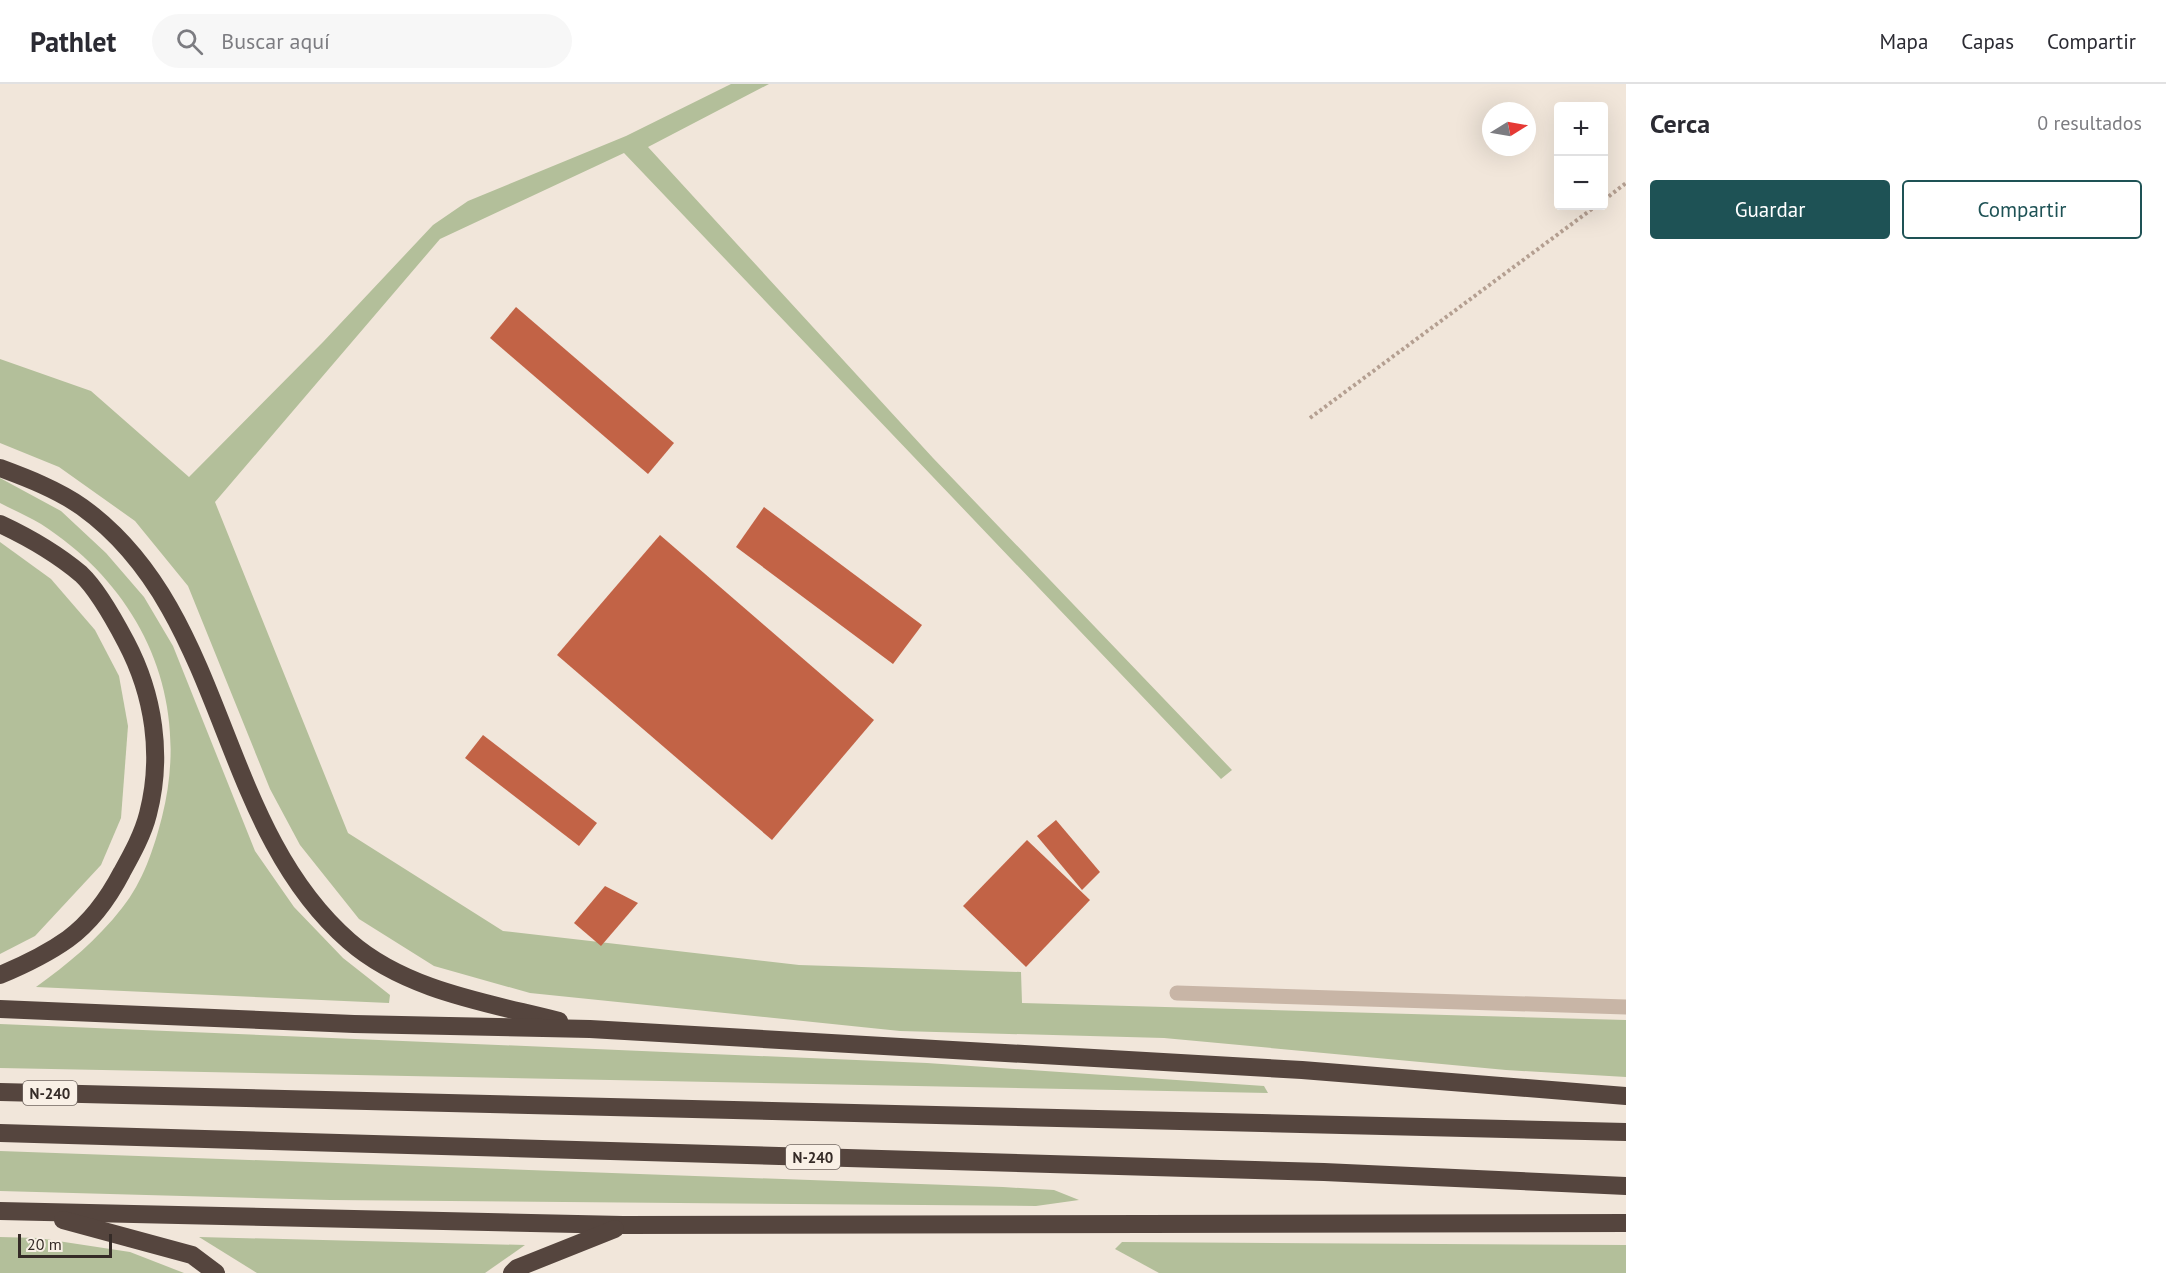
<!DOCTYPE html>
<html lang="es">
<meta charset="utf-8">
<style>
:root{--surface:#fff;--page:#f7f7f7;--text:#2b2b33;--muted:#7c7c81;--line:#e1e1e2;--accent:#1e5255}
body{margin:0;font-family:"PT Sans",sans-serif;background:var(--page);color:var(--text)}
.controls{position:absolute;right:18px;top:18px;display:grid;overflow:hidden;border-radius:6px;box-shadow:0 6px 24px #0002}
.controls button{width:54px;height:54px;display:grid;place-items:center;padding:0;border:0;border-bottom:2px solid var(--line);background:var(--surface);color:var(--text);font:30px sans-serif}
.compass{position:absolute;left:1482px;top:18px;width:54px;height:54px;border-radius:50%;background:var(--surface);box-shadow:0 6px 24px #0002;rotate:79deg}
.scale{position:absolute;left:18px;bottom:15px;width:94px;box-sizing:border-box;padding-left:6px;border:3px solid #352b27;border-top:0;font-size:16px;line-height:21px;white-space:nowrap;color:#352b27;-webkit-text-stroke:4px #f9f0e6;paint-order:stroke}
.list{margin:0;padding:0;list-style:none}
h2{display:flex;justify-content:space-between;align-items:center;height:78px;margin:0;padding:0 24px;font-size:26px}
h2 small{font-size:20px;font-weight:400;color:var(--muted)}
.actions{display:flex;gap:12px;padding:18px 24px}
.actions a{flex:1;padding:14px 0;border:2px solid var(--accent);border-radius:6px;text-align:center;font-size:21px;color:var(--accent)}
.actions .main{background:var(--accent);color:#fff}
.icon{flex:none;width:33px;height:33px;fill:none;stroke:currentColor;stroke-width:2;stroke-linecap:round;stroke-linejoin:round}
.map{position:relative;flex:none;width:1626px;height:1189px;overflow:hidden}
header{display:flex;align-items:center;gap:36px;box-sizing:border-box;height:84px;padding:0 30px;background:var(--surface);border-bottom:2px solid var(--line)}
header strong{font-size:28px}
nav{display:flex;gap:33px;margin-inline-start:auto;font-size:21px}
.search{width:420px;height:54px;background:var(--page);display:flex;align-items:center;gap:15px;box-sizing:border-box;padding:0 21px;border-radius:33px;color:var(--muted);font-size:22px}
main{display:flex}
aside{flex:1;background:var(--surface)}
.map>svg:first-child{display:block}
.green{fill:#b3bf9a}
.building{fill:#c26346}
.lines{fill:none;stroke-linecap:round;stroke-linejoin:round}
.path{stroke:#b49f91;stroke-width:4;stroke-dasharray:3 3;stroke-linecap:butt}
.minor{stroke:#c8b5a6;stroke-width:15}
.motorway{stroke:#55453e;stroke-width:18}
.labels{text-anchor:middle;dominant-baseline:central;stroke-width:4.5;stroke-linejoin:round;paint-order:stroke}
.shield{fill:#f9f0e6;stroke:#706660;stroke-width:1.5}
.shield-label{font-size:15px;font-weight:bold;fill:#352b27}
</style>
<header>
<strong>Pathlet</strong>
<div class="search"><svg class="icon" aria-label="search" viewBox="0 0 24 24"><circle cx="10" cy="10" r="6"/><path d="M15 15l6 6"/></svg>Buscar aquí</div>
<nav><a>Mapa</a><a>Capas</a><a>Compartir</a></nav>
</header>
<main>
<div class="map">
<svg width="1626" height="1189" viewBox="0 0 1626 1189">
<rect width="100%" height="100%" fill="#f1e6da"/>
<!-- green -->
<g class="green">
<polygon points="731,0 769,0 648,63 933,374 1232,686 1221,695 624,69 440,155 215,418 348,749 503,847 799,881 1021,888 1022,919 1626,936 1626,993 1506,986 1164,954 900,947 530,909 434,882 359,835 300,761 270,705 188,502 135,437 59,383 0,359 0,275 91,307 189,393 323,258 433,141 468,117 626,52"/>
<path d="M0 394 61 427 106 469 144 513 173 562 255 767 294 823 343 874 390 911 389 919 36 903C68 880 97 856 122 824 143 798 154 764 162 733 192 614 142 505 41 440 28 432 13 426 0 419Z"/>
<polygon points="0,458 51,495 95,546 119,592 128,642 121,734 101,781 35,852 0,870"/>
<polygon points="0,940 927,979 1264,1002 1268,1009 0,984"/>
<polygon points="0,1067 1003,1103 1054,1106 1079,1116 1036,1122 330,1116 0,1107"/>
<polygon points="0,1153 38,1154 130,1168 184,1189 0,1189"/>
<polygon points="199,1153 525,1161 485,1189 257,1189"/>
<polygon points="1122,1158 1626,1161 1626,1189 1159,1189 1115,1165"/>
</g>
<!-- building -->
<g class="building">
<polygon points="516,223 674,359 648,390 490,254"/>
<polygon points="764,423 922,541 893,580 736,463"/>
<polygon points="660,451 874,636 772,756 557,571"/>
<polygon points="483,651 597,739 579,762 465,674"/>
<polygon points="1056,736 1100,788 1082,806 1037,752"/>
<polygon points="1027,756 1090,816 1026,883 963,822"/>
<polygon points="605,802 638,819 601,862 574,839"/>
</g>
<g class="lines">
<!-- path -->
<g class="path">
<polyline points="1604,116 1626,99"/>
<polyline points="1310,334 1596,122"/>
</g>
<!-- minor -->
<polyline class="minor" points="1177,909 1626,923"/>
<!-- motorway -->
<g class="motorway">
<path d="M0 384C27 394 58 406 82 423 228 528 215 740 349 857 406 907 489 919 559 937"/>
<path d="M0 440C30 454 56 469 81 490 97 505 116 539 126 558 154 611 163 672 148 730 143 750 132 770 122 788 109 813 91 838 68 855 47 870 24 881 0 891"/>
<polyline points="0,925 354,940 590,945 1302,986 1626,1012"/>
<polyline points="0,1008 1626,1048"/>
<polyline points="0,1049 1324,1088 1626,1102"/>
<polyline points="0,1127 623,1141 1626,1139"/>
<polyline points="63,1136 192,1171 216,1189"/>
<polyline points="512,1189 517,1184 615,1145"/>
</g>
</g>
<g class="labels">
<!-- shield labels -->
<g class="shield">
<rect x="23" y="997" width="54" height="24" rx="4.5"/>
<rect x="786" y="1061" width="54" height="24" rx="4.5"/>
</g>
<g class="shield-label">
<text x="50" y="1009">N-240</text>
<text x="813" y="1073">N-240</text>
</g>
</g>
</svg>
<div class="controls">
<button>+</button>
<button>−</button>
</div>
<svg class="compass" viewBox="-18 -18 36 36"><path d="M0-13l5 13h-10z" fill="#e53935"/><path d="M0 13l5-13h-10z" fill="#7c7c81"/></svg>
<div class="scale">20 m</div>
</div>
<aside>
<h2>Cerca<small>0 resultados</small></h2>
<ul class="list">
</ul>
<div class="actions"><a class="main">Guardar</a><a>Compartir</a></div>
</aside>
</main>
